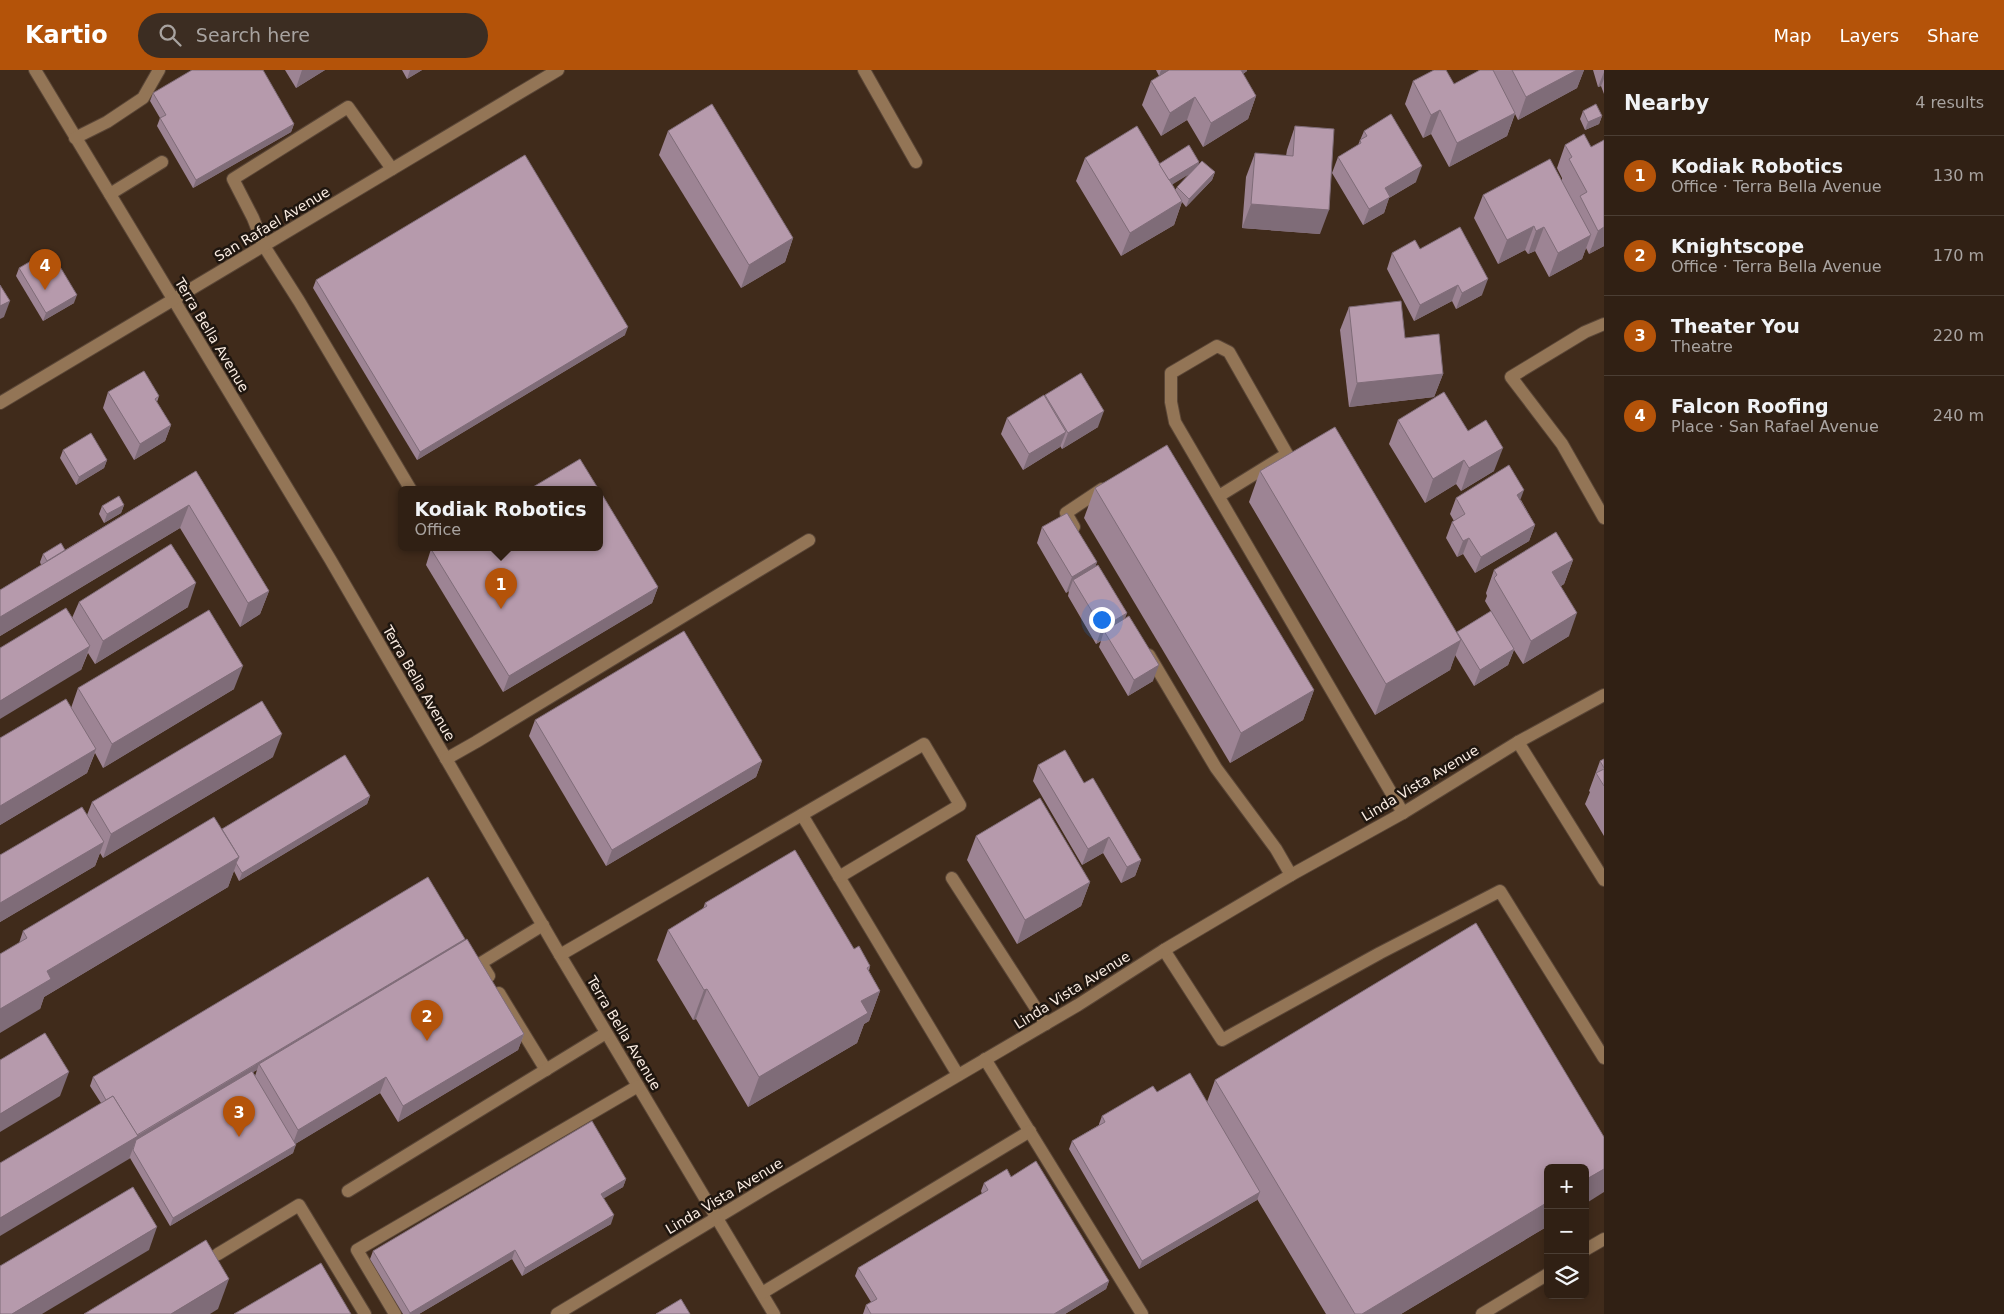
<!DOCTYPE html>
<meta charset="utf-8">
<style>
:root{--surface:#302014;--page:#3c2d22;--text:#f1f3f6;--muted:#a8a3a0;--line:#4b3e34;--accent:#b45309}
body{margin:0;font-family:"DejaVu Sans",sans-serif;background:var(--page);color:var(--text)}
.controls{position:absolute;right:15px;bottom:15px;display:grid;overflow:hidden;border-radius:8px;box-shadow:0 2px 12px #0003}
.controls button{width:45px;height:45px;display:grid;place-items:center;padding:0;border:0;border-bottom:1px solid var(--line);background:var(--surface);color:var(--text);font:25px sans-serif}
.you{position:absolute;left:1101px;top:549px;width:18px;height:18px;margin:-12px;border:4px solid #fff;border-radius:50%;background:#1a73e8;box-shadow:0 0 0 8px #1a73e833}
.badge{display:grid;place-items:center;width:32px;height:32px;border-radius:50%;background:var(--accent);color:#fff;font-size:16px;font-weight:700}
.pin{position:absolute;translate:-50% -41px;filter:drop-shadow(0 1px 2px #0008)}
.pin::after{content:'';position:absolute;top:26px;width:18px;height:15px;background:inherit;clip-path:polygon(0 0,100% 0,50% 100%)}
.popup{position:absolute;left:398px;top:416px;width:205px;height:65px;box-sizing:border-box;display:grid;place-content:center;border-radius:8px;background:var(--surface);filter:drop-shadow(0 1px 4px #0005);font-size:16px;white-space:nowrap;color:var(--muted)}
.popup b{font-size:19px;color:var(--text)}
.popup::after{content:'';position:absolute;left:50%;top:100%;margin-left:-10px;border:10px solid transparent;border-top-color:var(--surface)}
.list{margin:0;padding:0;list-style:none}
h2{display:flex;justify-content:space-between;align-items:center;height:65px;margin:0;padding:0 20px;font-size:21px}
h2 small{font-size:16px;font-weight:400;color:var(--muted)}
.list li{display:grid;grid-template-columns:32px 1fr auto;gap:15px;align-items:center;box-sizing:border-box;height:80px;padding:0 20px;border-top:1px solid var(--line)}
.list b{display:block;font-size:19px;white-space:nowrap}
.list p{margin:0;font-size:16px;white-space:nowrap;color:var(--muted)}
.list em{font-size:16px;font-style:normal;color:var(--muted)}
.icon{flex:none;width:28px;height:28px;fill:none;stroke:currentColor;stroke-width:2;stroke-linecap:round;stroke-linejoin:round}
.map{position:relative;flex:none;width:1604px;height:1244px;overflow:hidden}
header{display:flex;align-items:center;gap:30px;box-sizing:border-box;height:70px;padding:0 25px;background:var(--accent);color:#fff}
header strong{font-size:24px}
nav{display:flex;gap:28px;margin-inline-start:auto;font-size:18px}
.search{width:350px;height:45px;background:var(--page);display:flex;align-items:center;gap:12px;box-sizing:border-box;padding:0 18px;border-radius:28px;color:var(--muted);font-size:19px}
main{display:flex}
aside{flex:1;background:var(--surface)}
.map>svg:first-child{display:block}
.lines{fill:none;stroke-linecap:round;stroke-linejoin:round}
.minor-casing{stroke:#5a4637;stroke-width:14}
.minor{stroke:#937556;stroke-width:12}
.wall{fill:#9d8494;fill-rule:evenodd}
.shaded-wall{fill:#7f6c78}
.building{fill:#b69aac;stroke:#7f6c78}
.labels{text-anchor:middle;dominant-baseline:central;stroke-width:5;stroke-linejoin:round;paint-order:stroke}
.street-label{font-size:14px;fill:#f9ebe1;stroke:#1f160f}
</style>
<header>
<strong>Kartio</strong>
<div class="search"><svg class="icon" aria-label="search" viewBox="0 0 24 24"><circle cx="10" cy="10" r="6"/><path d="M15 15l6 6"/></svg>Search here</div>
<nav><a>Map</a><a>Layers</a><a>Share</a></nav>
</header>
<main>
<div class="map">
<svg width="1604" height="1244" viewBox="0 0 1604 1244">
<rect width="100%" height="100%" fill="#402b1b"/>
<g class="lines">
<!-- minor casing -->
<g class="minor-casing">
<g id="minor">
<polyline points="35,0 330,489 560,885 774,1244"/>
<polyline points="864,0 916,92"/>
<polyline points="75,68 107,52 143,28 159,0"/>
<polyline points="392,99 348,37 233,109 253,148 264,176 299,231 411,420"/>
<polyline points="110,124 162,92"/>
<polyline points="1604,254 1585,262 1511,307 1562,374 1604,448"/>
<polyline points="0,333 558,0"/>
<polyline points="1219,426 1287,384 1229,282 1217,276 1171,303 1171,332 1175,352 1403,743"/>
<polyline points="1074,457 1066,443 1102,419"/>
<polyline points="1149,585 1216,698 1276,779 1291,805"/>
<polyline points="1518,672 1604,810"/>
<polyline points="446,689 476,672 809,470"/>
<polyline points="802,745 958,1005"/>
<polyline points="952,808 1046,954"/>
<polyline points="1164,880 1222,970 1380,883 1500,821 1604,988"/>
<polyline points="560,885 924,674 960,735 839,807"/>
<polyline points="489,906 481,893 543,855"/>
<polyline points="499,923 546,1000"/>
<polyline points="985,989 1142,1244"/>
<polyline points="348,1121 606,963"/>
<polyline points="1585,1180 1604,1169"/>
<polyline points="218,1184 299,1135 365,1244"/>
<polyline points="762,1223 1030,1061"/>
<polyline points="395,1244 357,1180 638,1016"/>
<polyline points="557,1244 771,1115 1078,935 1164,880 1291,805 1403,743 1518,672 1604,625"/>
<polyline points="1482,1244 1548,1204"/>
</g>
</g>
<!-- minor -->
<use href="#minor" class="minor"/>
</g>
<!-- wall -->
<g class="wall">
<polygon points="285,0 325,0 296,18"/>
<polygon points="402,0 422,0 407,9"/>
<polygon points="1156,0 1168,0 1159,6"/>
<polygon points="1480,0 1584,0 1577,18 1518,50 1515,44 1507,66 1449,97 1431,64 1423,68 1405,34 1413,11 1454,14"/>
<polygon points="1593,0 1604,0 1604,24 1601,16 1598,17"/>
<polygon points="1247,1 1243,4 1256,26 1248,49 1203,77 1187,50 1161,66 1142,35 1151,11"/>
<polygon points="153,23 294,54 291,62 193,118 157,56 160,48 150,31"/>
<polygon points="1583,41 1602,46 1599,54 1585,60 1580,49"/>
<polygon points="1295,56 1320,164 1242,158 1246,107 1255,83 1286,86 1287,80"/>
<polygon points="668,61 793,168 785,192 741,218 659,85"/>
<polygon points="1364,61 1416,112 1389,128 1384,143 1363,155 1332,103 1338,87 1358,75"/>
<polygon points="1584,64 1604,176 1589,184 1586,178 1582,189 1549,207 1535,181 1528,184 1525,180 1498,194 1474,148 1483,125 1562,110 1562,108 1557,98 1565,75"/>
<path d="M1085 88 1159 94 1199 92 1198 95 1215 102 1212 110 1186 137 1182 132 1174 155 1121 186 1076 111ZM1189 104 1177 117 1175 120 1172 114Z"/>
<polygon points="1392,183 1482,225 1456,239 1452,231 1414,251 1387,199"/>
<polygon points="19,198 74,233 43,251 16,206"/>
<polygon points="316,210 625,265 417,390 313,218"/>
<polygon points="1349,237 1405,268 1443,304 1434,327 1349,337 1340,260"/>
<polygon points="108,322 159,326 157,332 171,355 165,371 134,390 103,338"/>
<polygon points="1045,325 1098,357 1062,379 1060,376 1060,377 1023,400 1001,364 1007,348 1045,326"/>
<polygon points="1398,350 1468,361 1494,401 1461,421 1456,414 1425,433 1389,374"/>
<polygon points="63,380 107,390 104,398 76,415 60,388"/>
<polygon points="196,401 269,521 260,544 240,557 180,458 0,566 0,520 41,495 40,492 43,484 65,480"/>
<polygon points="1260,401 1457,563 1457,562 1491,541 1485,531 1487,526 1486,523 1494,500 1573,490 1564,514 1561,516 1569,566 1523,594 1514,580 1508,595 1474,616 1455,585 1450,600 1375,645 1249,432"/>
<polygon points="1095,418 1314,620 1303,650 1230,693 1084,448"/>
<polygon points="1456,428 1521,430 1535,455 1529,471 1475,503 1463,484 1457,487 1446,468 1452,452 1454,451 1450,444"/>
<polygon points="124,435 121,443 104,453 99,444 102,436"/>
<polygon points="1042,457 1097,492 1095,497 1127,543 1124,549 1153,611 1128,626 1099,577 1101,571 1096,574 1068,526 1069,521 1066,523 1037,473"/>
<polygon points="431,479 658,517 652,533 503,622 426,495"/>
<polygon points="79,532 188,537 95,594 88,583 81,600 72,548"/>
<polygon points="78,618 234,619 103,698 95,683 87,703 0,755 0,668 71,638"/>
<polygon points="535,650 762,691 756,707 606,796 529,666"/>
<polygon points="273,687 103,788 100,783 95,796 0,852 0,785 87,745 92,732"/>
<polygon points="1604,689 1604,766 1585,734 1590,722 1589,721 1600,691"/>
<polygon points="1038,695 1084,713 1141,790 1135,806 1121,813 1103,783 1082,795 1033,711"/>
<polygon points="370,726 367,734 239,811 234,801 228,817 44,927 40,939 19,873 23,861 222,759"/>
<polygon points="976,766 1090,812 1081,836 1017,874 967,790"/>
<polygon points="705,833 854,879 870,896 869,901 880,921 869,951 864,954 857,973 748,1037 696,949 693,950 657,890 668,860 703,839"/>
<path d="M465 869 464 871 524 964 518 980 398 1052 380 1023 295 1074 293 1083 170 1156 130 1088 129 1089 101 1033 90 1016 93 1007ZM257 1000 255 1006 253 1002Z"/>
<polygon points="1215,1010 1548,1098 1548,1156 1401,1244 1326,1244 1257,1129 1257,1130 1139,1199 1069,1079 1072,1071 1099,1055 1099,1054 1102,1046 1157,1022 1207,1032"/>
<polygon points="1011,1107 1109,1211 1106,1219 1065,1244 863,1244 866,1235 871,1232 855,1206 858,1198 982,1124 981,1121 984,1113"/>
<polygon points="626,1109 623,1117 603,1128 611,1154 522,1206 512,1189 419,1244 403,1244 370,1189 373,1181"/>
</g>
<!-- shaded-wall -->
<g class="shaded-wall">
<polygon points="302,0 325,0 296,18"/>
<polygon points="410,0 422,0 407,9"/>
<polygon points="1161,0 1168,0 1159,6"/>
<polygon points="1231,0 1247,0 1247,1 1226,13"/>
<polygon points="1577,0 1584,0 1577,18 1518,50 1526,27"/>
<polygon points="1604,2 1604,9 1601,16 1598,17"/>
<polygon points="1256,26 1248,49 1203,77 1211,53"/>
<polygon points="1195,27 1187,50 1161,66 1170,43"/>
<polygon points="1440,40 1431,64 1423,68 1431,45"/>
<polygon points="1515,43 1507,66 1449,97 1457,73"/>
<polygon points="1602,46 1599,54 1585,60 1588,52"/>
<polygon points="294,54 291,62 193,118 196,110"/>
<polygon points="1199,92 1196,100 1165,119 1167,110"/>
<polygon points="1422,96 1416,112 1389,128 1384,143 1363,155 1369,139 1385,118"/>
<polygon points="1215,102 1212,110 1186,137 1189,129"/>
<polygon points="1182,131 1174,155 1121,186 1130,163"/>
<polygon points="1251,134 1329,140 1320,164 1242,158"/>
<polygon points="1534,156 1525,180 1498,194 1507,170"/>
<polygon points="1544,157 1535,181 1528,184 1536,161"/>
<polygon points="1604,157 1604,176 1589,184 1598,161"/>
<polygon points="1591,165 1582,189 1549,207 1558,183"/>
<polygon points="793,168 785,192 741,218 749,195"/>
<polygon points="1488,209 1482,225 1456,239 1462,223"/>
<polygon points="1458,215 1452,231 1414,251 1420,235"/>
<polygon points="77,225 74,233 43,251 46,243"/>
<polygon points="10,231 4,247 0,249 0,236"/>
<polygon points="628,257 625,265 417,390 420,382"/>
<polygon points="1443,304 1434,327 1349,337 1357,313"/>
<polygon points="1104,341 1098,357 1062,379 1068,363"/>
<polygon points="171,355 165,371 134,390 140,374"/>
<polygon points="1066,362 1060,377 1023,400 1029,384"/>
<polygon points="1503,378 1494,401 1461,421 1469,398"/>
<polygon points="107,390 104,398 76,415 79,407"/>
<polygon points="1464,390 1456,414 1425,433 1433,409"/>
<polygon points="1524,420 1518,436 1517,425"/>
<polygon points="124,435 121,443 104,453 107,444"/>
<polygon points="189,435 180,458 0,566 0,547"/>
<polygon points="1535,455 1529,471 1475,503 1481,487"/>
<polygon points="1469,468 1463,484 1457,487 1463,471"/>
<polygon points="1573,490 1564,514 1544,526 1552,502"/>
<polygon points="1097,492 1091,508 1073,510 1069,521 1066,523 1072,507"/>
<polygon points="196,513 188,537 95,594 103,571"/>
<polygon points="658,517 652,533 503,622 509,606"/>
<polygon points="269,521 260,544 240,557 248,533"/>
<polygon points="1127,543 1121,559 1104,561 1101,571 1096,574 1102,558"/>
<polygon points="1577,543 1569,566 1523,594 1531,571"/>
<polygon points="1461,570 1450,600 1375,645 1386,614"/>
<polygon points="90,576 81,600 0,649 0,631"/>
<polygon points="1514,579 1508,595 1474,616 1480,600"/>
<polygon points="1159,595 1153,611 1128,626 1134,610"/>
<polygon points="243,596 234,619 103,698 112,674"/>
<polygon points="1314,620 1303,650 1230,693 1241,663"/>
<polygon points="282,664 273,687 103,788 111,764"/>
<polygon points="96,679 87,703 0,755 0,736"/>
<polygon points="762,691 756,707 606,796 612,780"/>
<polygon points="370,726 367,734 239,811 242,803"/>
<polygon points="1109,767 1103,783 1082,795 1088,779"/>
<polygon points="104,772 95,796 0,852 0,833"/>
<polygon points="239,787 228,817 44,927 40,939 0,963 0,939 47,901"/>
<polygon points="1141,790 1135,806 1121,813 1127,797"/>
<polygon points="1090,812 1081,836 1017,874 1025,850"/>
<polygon points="465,869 462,877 259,994 257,1000 135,1073 129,1089 0,1166 0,1148"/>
<polygon points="707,919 696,949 693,950 704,920"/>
<polygon points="880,921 869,951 864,954 857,973 748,1037 759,1007 861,931"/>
<polygon points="524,964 518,980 398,1052 403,1036"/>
<polygon points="69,1002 60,1026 0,1062 0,1044"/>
<polygon points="386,1007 380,1023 292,1076 298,1060"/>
<polygon points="296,1075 293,1083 170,1156 173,1148"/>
<polygon points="1604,1099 1604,1122 1585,1134 1585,1110"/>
<polygon points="626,1109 623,1117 598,1132 601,1124"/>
<polygon points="1260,1122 1257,1130 1139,1199 1142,1191"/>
<polygon points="1548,1132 1548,1156 1401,1244 1362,1244"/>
<polygon points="614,1145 611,1154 522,1206 525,1198"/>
<polygon points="157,1157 149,1180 42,1244 12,1244"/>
<polygon points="515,1180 512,1189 419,1244 409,1244 410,1243"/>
<polygon points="229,1209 218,1239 210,1244 171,1244"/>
<polygon points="1109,1211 1106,1219 1065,1244 1054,1244"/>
</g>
<!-- building -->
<g class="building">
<polygon points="192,0 263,0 294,54 196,110 160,48 166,45 153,23"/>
<polygon points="1169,0 1241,0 1256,26 1211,53 1195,27 1170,43 1151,11"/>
<polygon points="1434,0 1446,0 1454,14 1480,0 1493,0 1515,43 1457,73 1440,40 1431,45 1413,11"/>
<polygon points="1512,0 1577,0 1526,27"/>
<polygon points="712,34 793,168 749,195 668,61"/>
<polygon points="1596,34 1602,46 1588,52 1583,41"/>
<polygon points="1391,44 1422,96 1385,118 1390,127 1369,139 1338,87 1361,73 1360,70 1367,66 1364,61"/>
<polygon points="1137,56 1182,131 1130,163 1085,88"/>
<polygon points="1295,56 1334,59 1329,140 1251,134 1255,83 1293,86"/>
<polygon points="1584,64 1591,77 1604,70 1604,157 1598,161 1580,126 1587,122 1569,89 1572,87 1565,75"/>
<polygon points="1189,75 1199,92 1169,110 1159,94"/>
<polygon points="525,85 628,257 420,382 316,210"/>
<polygon points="1550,89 1591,165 1558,183 1544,157 1536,161 1534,156 1507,170 1483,125"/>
<polygon points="1202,91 1215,102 1189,129 1177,117"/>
<polygon points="1460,157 1488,209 1462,223 1458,215 1420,235 1392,183 1415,170 1420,179"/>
<polygon points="50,180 77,225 46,243 19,198"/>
<polygon points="0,215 10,231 0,236"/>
<polygon points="1401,231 1405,268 1439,264 1443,304 1357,313 1349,237"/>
<polygon points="144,301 159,326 155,329 171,355 140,374 108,322"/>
<polygon points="1081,303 1104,341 1068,363 1045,325"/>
<polygon points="1444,322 1468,361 1486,350 1503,378 1469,398 1464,390 1433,409 1398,350"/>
<polygon points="1044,325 1066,362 1029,384 1007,348"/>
<polygon points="1335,357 1461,570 1386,614 1260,401"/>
<polygon points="91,363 107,390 79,407 63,380"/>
<polygon points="1167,375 1314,620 1241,663 1095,418"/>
<polygon points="580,389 599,420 528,420"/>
<polygon points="1509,395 1524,420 1517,425 1535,455 1481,487 1469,468 1463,471 1452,452 1465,444 1456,428"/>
<polygon points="196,401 269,521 248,533 189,435 0,547 0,520"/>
<polygon points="600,421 658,517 509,606 431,479 433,478 600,478"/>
<polygon points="119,426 124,435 107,444 102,436"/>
<polygon points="1067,443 1097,492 1072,507 1042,457"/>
<polygon points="1556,462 1573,490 1552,502 1577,543 1531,571 1494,508 1497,505 1494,500"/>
<polygon points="61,473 65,480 47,491 43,484"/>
<polygon points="171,474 196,513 103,571 79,532"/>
<polygon points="1098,495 1127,543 1102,558 1073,510"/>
<polygon points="66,538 90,576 0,631 0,578"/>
<polygon points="209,540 243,596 112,674 78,618"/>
<polygon points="1491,541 1514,579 1480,600 1457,562"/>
<polygon points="1129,546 1159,595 1134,610 1104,561"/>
<polygon points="684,561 762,691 612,780 535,650"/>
<polygon points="66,629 96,679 0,736 0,668"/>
<polygon points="262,631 282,664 111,764 92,732"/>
<polygon points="1065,680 1084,713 1093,708 1141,790 1127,797 1109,767 1088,779 1038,695"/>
<polygon points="345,685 370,726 242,803 236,793 239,787 222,759"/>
<polygon points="1604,689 1604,698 1600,691"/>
<polygon points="1604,699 1604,716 1596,703"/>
<polygon points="1040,728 1090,812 1025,850 976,766"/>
<polygon points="82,737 104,772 0,833 0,785"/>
<polygon points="214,747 239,787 47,901 51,909 0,939 0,884 27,868 23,861"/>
<polygon points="795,780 854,879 859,876 870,896 867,898 880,921 861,931 868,943 759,1007 707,919 704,920 668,860 707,836 705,833"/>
<polygon points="428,807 465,869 137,1065 113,1026 106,1030 93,1007"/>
<polygon points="1476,853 1604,1067 1604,1099 1585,1110 1585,1098 1548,1098 1548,1132 1362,1244 1355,1244 1215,1010"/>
<polygon points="467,869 524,964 403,1036 386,1007 298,1060 259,994"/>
<polygon points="45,963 69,1002 0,1044 0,990"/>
<polygon points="252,1001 296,1075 173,1148 133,1080 136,1070"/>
<polygon points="1190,1003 1260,1122 1142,1191 1072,1071 1105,1052 1102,1046 1153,1016 1157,1022"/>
<polygon points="113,1026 138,1066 0,1148 0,1093"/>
<polygon points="592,1051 626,1109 601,1124 614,1145 525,1198 515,1180 410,1243 373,1181"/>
<polygon points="1036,1091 1109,1211 1054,1244 871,1244 866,1235 877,1229 858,1198 988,1120 984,1113 1007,1099 1011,1107"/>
<polygon points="133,1117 157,1157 12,1244 0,1244 0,1196"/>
<polygon points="206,1170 229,1209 171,1244 84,1244"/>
<polygon points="321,1193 351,1244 234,1244"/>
<polygon points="681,1229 690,1244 656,1244"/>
</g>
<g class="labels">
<!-- street labels -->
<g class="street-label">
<text transform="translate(272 154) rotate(-31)">San Rafael Avenue</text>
<text transform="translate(212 265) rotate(59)">Terra Bella Avenue</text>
<text transform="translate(419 613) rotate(60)">Terra Bella Avenue</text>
<text transform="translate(1420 713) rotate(-31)">Linda Vista Avenue</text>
<text transform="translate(1072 920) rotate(-32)">Linda Vista Avenue</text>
<text transform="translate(624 963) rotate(59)">Terra Bella Avenue</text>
<text transform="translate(724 1126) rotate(-31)">Linda Vista Avenue</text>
</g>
</g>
</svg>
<div class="controls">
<button>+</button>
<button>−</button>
<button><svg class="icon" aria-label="layers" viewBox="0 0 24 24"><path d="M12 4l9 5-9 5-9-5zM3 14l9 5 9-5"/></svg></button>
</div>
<div class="you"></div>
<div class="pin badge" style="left:501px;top:539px">1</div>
<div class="popup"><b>Kodiak Robotics</b>Office</div>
<div class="pin badge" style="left:427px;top:971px">2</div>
<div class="pin badge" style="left:239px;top:1067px">3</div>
<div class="pin badge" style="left:45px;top:220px">4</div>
</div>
<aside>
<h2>Nearby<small>4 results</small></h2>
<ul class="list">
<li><span class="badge">1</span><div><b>Kodiak Robotics</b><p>Office · Terra Bella Avenue</p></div><em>130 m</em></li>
<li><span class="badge">2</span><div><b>Knightscope</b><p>Office · Terra Bella Avenue</p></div><em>170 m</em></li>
<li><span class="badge">3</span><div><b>Theater You</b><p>Theatre</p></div><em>220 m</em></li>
<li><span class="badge">4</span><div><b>Falcon Roofing</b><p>Place · San Rafael Avenue</p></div><em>240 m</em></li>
</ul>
</aside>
</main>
